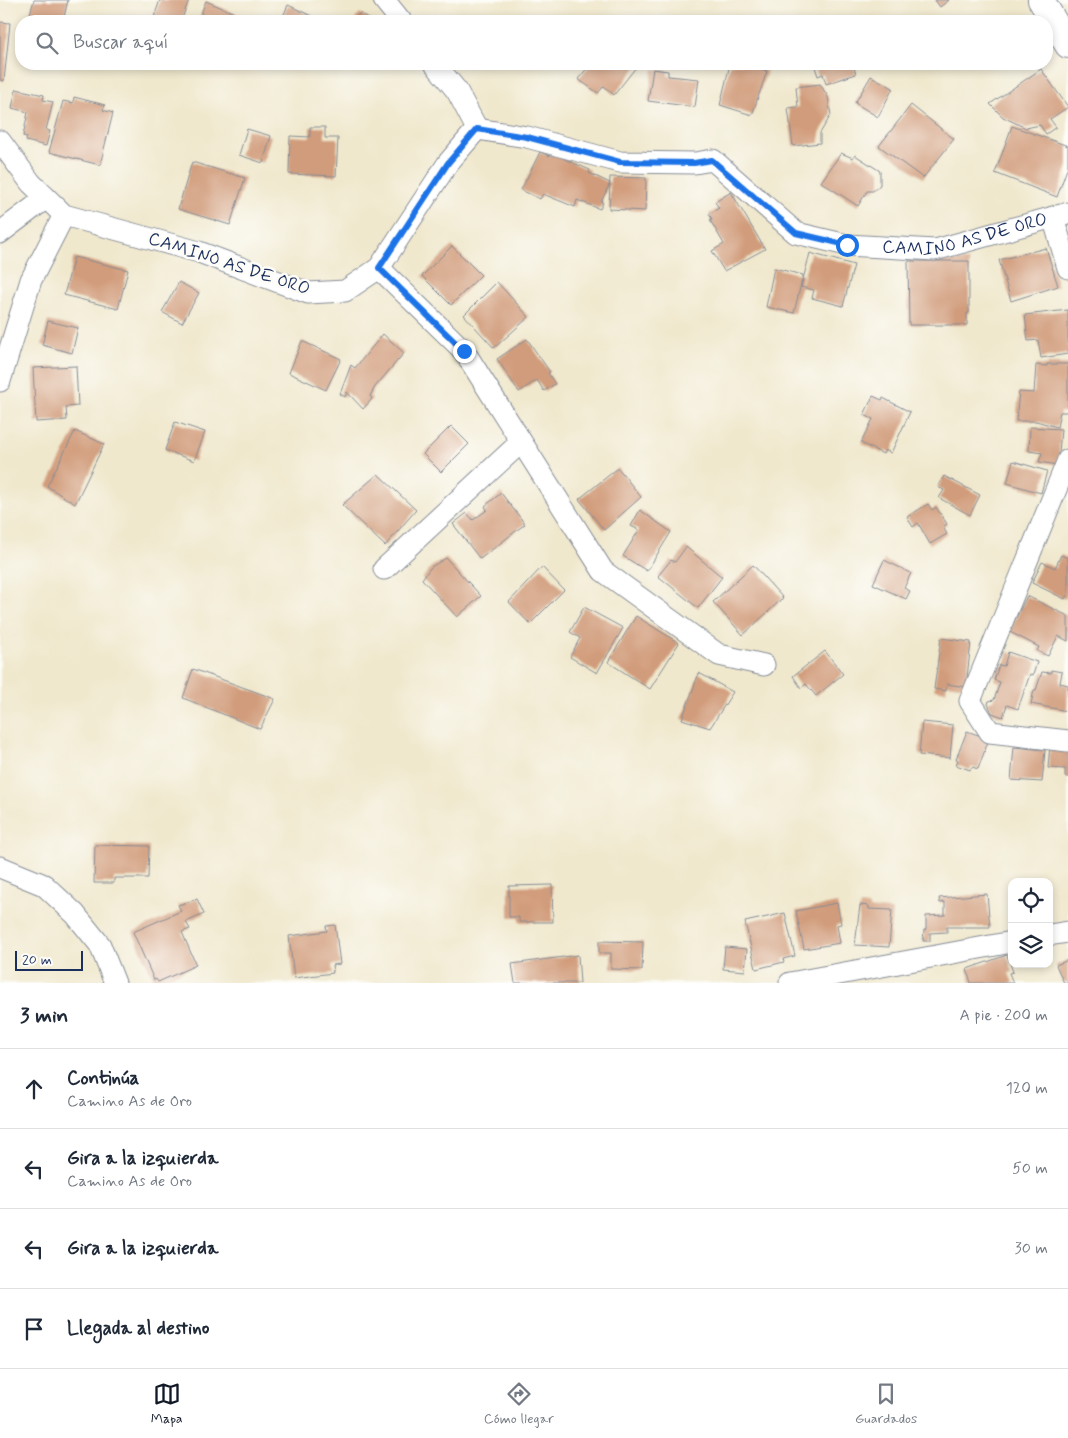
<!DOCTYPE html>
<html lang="es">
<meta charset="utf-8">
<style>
:root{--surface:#fff;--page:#f2f2f3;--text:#1f2937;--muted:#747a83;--line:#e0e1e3;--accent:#111827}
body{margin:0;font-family:Mynerve,sans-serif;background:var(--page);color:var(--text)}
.controls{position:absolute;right:15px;bottom:15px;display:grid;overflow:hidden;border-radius:10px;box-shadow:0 2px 8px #0003}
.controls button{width:45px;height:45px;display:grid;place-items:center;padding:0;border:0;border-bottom:1px solid var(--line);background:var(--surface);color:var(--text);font:25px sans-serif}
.scale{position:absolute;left:15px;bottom:12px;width:68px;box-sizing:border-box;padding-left:5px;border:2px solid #1b2f5e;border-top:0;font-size:14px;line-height:18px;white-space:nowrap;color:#1b2f5e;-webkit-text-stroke:4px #fdfcf7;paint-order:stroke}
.stop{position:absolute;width:15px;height:15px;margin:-11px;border:4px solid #1a73e8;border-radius:50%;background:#fff}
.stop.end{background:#1a73e8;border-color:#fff;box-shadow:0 1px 5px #0008}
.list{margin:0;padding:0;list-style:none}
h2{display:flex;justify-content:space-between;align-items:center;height:65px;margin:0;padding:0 20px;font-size:21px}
h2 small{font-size:16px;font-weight:400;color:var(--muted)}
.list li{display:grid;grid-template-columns:32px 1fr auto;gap:15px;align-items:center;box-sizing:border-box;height:80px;padding:0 20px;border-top:1px solid var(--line)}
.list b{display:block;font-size:19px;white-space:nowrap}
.list p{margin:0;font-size:16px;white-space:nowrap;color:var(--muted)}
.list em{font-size:16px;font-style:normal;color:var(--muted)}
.icon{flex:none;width:28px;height:28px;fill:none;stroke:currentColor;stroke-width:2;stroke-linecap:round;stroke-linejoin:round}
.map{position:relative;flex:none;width:1068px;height:983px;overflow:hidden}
.search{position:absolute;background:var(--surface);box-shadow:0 2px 8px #0003;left:15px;right:15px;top:15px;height:55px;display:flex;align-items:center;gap:12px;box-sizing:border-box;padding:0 18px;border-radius:20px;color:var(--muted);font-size:19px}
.sheet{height:385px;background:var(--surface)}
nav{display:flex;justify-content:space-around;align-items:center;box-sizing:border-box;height:70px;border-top:1px solid var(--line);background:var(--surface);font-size:14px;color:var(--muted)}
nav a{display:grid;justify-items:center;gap:2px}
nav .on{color:var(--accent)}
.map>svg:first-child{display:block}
.building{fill:#d19c7b}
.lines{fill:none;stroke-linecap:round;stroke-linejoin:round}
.minor-casing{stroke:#868c96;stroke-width:23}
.tertiary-casing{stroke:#868c96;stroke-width:28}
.minor{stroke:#fff;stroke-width:21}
.tertiary{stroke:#fff;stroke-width:26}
.route{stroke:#1a73e8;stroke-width:6}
.labels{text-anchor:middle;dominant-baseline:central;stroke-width:5;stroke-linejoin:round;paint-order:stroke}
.street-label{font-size:18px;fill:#1b2f5e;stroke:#fdfcf7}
</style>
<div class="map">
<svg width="1068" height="983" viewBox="0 0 1068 983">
<rect width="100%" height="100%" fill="#fdfcf7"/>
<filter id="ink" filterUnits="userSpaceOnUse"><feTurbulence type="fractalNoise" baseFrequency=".02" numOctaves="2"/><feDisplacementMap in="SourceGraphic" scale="10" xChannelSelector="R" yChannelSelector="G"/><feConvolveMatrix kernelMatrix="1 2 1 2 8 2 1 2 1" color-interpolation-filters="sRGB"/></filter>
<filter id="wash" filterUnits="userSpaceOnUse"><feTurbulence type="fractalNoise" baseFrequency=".0096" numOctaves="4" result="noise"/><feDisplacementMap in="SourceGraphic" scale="20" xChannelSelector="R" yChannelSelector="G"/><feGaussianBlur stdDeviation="1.12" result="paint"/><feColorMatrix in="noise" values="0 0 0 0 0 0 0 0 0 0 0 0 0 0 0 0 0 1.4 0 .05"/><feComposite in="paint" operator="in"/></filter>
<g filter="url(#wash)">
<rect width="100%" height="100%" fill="#f0e8cd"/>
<g id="blocks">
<!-- building -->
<g class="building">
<polygon points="34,0 68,0 63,21 28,21"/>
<polygon points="160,0 189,0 181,21 166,21 154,17"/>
<polygon points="935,0 949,0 940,7"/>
<polygon points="206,1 239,15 236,21 198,21"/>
<polygon points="288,5 318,19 317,21 281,21"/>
<polygon points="360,13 372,21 354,21"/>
<polygon points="0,22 10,23 4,81 0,80"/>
<polygon points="591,64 634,64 637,66 614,95 604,86 598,93 578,79"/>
<polygon points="730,64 744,64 767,71 752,115 720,105"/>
<polygon points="814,64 853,64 856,74 826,84 823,74 818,76"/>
<polygon points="653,69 668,71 668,76 699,79 695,107 648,101"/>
<polygon points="1041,69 1068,107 1050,119 1056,127 1046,134 1040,125 1026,128 1003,117 990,104"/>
<polygon points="871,76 893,88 878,117 855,103"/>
<polygon points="820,84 828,97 831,115 820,133 820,143 793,146 788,108 798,107 796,87"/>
<polygon points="16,89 44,95 43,100 53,102 46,130 50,131 46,146 26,141 27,137 23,136 28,112 12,108"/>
<polygon points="74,97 105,105 103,110 113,113 100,165 49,152 63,101 73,103"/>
<polygon points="911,105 954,139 923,178 879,146"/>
<polygon points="1012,126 1068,146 1068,166 1057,197 995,173"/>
<polygon points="310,127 325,127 325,138 338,138 336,176 289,174 290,136 310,137"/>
<polygon points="247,129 271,136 263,163 239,155"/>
<polygon points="540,152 550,156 551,153 590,170 589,173 610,183 601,202 603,203 600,209 577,200 575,207 543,194 540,199 521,190"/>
<polygon points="841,153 853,158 855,155 880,171 880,185 873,191 867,191 858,206 821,182"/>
<polygon points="192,162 245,178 230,225 178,209"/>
<polygon points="610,177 646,178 645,211 609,209"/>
<polygon points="731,192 765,249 724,271 712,251 724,244 710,220 712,219 709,214 719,208 715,202"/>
<polygon points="452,246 481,275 451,305 422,276"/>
<polygon points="1046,248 1058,286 1011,301 999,260"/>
<polygon points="810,253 854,265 843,306 812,298 814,290 801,287"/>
<polygon points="74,257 128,270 118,309 64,295"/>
<polygon points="908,261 969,261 969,313 967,313 967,325 909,325"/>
<polygon points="774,268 803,275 794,313 766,307"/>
<polygon points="179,282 199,293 182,323 162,312"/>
<polygon points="497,282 529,317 494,348 464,315"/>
<polygon points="1068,310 1068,354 1041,358 1038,340 1028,341 1025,315"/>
<polygon points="48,321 78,328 72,353 42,345"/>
<polygon points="383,334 404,353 375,387 370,396 372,399 363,409 347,392 345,397 340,394 351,365 355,368"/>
<polygon points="527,339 550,372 548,373 555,384 544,391 537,380 519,392 497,359"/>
<polygon points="302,341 341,359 326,390 289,373"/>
<polygon points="1047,364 1068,364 1068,412 1060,412 1057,427 1036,421 1016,421 1019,392 1034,393 1036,365 1047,366"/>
<polygon points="76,366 78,406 66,407 67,420 36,422 33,368"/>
<polygon points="873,396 882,400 883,398 910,412 891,453 885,450 883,454 861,443 873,419 864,415"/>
<polygon points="175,422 205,432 194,461 165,450"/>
<polygon points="451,426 469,444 441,472 423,454"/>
<polygon points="1030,427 1061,429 1058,465 1039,462 1042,453 1029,451"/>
<polygon points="75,431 104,444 75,504 47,486"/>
<polygon points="1013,461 1047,471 1041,493 1007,483"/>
<polygon points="618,468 641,497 604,530 579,499"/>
<polygon points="378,474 416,510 385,546 342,505"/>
<polygon points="944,476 980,495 970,515 939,498 944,490 938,487"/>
<polygon points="501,493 525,524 480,559 453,524 467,513 473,520 487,510 485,506"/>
<polygon points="928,504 932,510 936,507 947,524 943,527 947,534 930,544 918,523 913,527 907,517"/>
<polygon points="640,510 671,532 647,571 623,556 639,530 631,526"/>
<polygon points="686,547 722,577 698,608 658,576 671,560 675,562"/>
<polygon points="1061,555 1068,558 1068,593 1065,599 1032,583 1042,562 1055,568"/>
<polygon points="446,558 481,596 457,617 422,579 431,567"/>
<polygon points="884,560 911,573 904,588 910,591 906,599 873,584"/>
<polygon points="753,565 783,598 743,635 713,602"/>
<polygon points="542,567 564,590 530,624 509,602"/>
<polygon points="1027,596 1068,616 1068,641 1058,636 1048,656 1037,651 1039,647 1006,630 1012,626"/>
<polygon points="584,607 623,628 597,673 570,657 580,638 570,632"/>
<polygon points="636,616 679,643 650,689 608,662"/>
<polygon points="941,638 971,642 966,687 947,684 946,691 934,689"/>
<polygon points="825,651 843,674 816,696 806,684 801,688 793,676"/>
<polygon points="1008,652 1037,662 1033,675 1030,674 1018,709 1007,705 1003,717 992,713 988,704 989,701 994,700 1000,682 994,680 999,665 1004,666"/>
<polygon points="193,669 275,699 260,729 183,698"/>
<polygon points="1051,670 1062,672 1060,683 1068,685 1067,711 1031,704 1034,690 1036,690 1042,672 1051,673"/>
<polygon points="699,673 733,692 710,728 682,719"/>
<polygon points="922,722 953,725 950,758 919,755"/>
<polygon points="967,731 989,739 978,769 972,767 970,770 956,765 958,760 956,759"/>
<polygon points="1050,745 1068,746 1068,777 1065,777 1065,769 1048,768"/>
<polygon points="1014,747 1045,750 1042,782 1011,780"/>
<polygon points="95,845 149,846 148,878 114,878 114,883 94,883"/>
<polygon points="552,885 553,922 519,922 519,917 509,917 509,886"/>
<polygon points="987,894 990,927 947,927 947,932 930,933 930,941 923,941 924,930 926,930 926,916 945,915 945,902 940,903 939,898"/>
<polygon points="197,899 204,914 186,922 190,929 182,932 196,965 158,982 156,979 154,980 133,932 181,911 178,905"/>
<polygon points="837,903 841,924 837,925 840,943 804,949 796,911"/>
<polygon points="860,905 869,906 869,909 892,910 889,947 855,945"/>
<polygon points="785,913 795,956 783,959 784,962 756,969 745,922"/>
<polygon points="335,925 340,964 332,965 333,973 294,978 289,936 327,931 326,926"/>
<polygon points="599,941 643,942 642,970 611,969 611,953 599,953"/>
<polygon points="725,947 747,949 745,971 723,969"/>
<polygon points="578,955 580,983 515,983 512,964"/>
<polygon points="1007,955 1013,972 1009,973 1013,983 971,983 967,969"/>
<polygon points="1068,960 1068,983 1064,983 1056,965"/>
</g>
</g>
</g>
<g filter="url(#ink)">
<use href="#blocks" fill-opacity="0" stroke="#868c96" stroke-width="1"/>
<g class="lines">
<!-- minor casing -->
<g class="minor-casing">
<g id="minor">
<polyline points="384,0 401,21"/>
<polyline points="435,64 457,91 477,129"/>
<path id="s1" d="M0 141 31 183 64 215 199 252 308 293 345 291 379 268 448 163 477 129 527 137 620 162 695 163 713 160 796 233 847 245 935 250 1068 213"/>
<polyline points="1053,217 1068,268"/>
<polyline points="0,233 46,198"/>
<polyline points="379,268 464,351 603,571 719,655 764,665"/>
<polyline points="0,381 31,280 64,215"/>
<polyline points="1068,460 970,701 990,732 1068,741"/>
<polyline points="384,569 521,442"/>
<polyline points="0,867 44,885 75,914 100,945 115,983"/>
<polyline points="1049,935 1068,932"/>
<polyline points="790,983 1012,942"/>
</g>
</g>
<!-- tertiary casing -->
<g class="tertiary-casing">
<polyline id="tertiary" points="1041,0 1068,45"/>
</g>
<!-- minor -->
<use href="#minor" class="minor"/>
<!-- tertiary -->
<use href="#tertiary" class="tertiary"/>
</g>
</g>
<g class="lines" filter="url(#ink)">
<!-- route -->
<polyline class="route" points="464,351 379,268 448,163 477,129 527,137 620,162 694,163 712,160 796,233 847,245"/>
</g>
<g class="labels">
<!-- street labels -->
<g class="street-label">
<text stroke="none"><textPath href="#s1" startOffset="1126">CAMINO AS DE ORO</textPath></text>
<text transform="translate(229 264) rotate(18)">CAMINO AS DE ORO</text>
</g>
</g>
</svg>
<div class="controls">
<button><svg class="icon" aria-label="locate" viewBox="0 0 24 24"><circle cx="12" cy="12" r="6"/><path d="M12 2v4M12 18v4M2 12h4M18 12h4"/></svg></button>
<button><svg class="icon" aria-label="layers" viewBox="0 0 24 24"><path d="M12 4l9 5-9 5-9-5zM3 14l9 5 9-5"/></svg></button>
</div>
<div class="scale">20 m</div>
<div class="stop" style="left:847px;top:245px"></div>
<div class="stop end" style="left:464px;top:351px"></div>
<div class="search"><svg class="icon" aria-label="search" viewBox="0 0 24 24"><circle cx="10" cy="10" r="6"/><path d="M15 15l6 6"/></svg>Buscar aquí</div>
</div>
<section class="sheet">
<h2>3 min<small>A pie · 200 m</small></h2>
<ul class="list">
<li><svg class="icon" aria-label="ahead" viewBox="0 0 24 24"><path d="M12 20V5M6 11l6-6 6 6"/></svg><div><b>Continúa</b><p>Camino As de Oro</p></div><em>120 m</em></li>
<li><svg class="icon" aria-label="left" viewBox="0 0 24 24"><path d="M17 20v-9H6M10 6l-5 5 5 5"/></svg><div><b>Gira a la izquierda</b><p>Camino As de Oro</p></div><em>50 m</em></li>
<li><svg class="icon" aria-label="left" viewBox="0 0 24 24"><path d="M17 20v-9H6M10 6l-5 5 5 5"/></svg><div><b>Gira a la izquierda</b></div><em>30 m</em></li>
<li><svg class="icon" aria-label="arrive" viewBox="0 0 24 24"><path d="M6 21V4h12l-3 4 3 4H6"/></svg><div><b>Llegada al destino</b></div></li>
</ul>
</section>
<nav>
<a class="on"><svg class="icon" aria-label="map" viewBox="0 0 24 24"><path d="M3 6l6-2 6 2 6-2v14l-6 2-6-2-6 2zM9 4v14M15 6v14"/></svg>Mapa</a>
<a><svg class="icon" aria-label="directions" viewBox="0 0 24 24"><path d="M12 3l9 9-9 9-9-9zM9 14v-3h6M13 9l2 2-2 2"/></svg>Cómo llegar</a>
<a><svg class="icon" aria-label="saved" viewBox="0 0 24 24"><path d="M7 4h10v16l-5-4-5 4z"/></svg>Guardados</a>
</nav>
